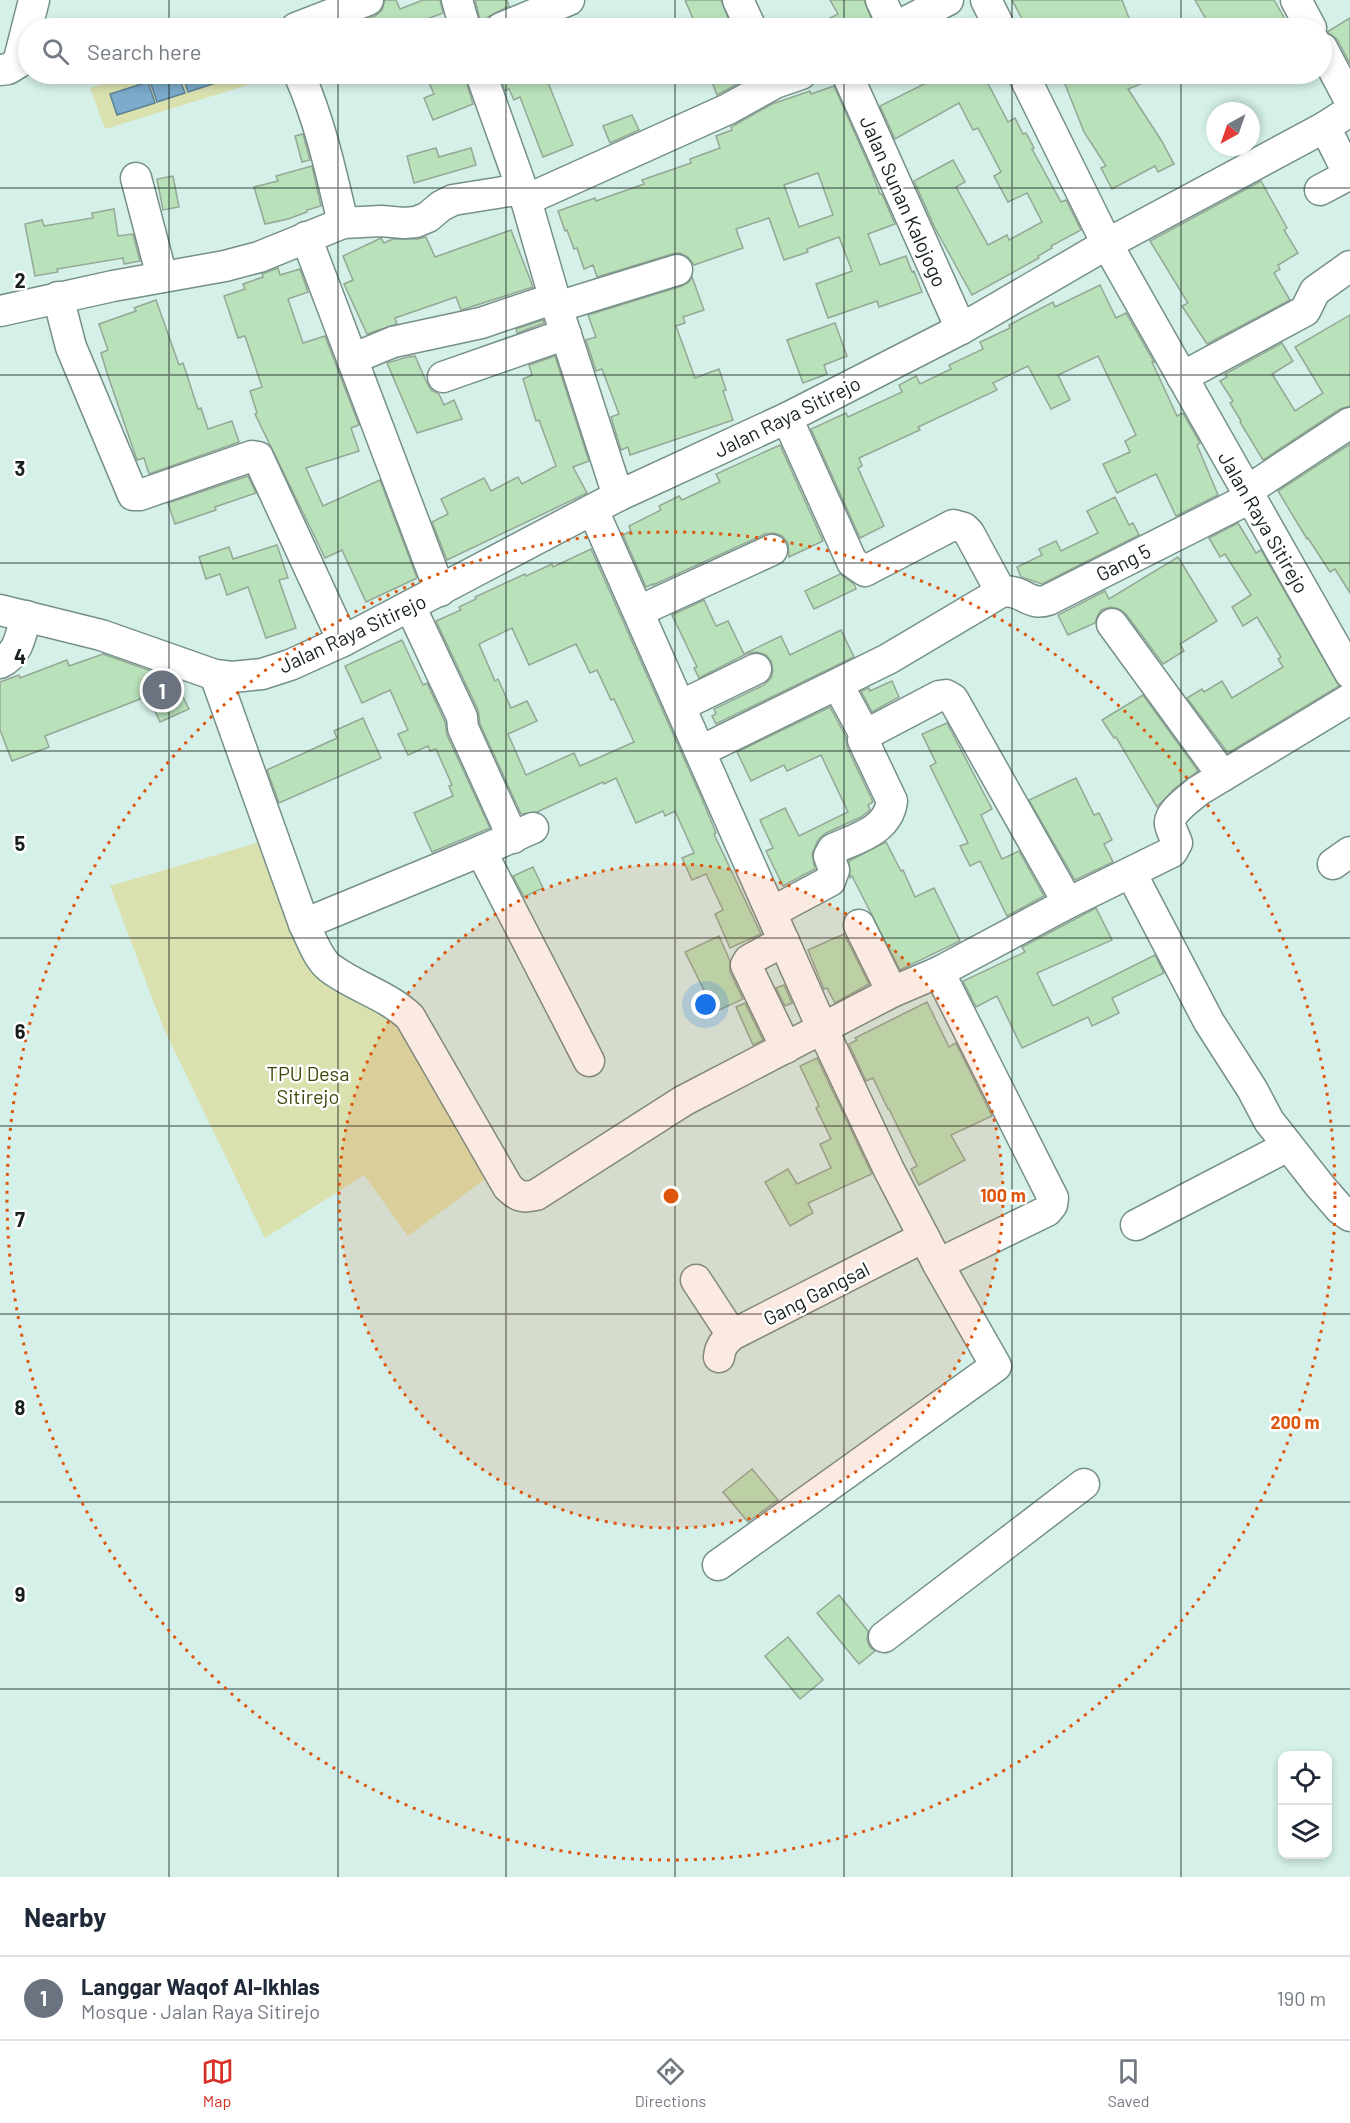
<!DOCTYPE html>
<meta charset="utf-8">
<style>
:root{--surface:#fff;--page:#f6f6f7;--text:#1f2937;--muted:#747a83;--line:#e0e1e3;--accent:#d93025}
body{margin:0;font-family:Barlow,sans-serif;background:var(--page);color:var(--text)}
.controls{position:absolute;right:18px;bottom:18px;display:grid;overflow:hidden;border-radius:12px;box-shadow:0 3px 9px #0003}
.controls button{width:54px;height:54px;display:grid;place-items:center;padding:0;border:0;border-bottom:2px solid var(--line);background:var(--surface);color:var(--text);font:30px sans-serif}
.compass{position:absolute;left:1206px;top:102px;width:54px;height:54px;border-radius:50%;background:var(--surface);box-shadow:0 3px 9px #0003;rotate:220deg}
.you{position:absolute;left:706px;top:1005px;width:21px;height:21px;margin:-15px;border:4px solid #fff;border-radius:50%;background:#1a73e8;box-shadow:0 0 0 9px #1a73e833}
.badge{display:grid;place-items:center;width:39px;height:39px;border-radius:50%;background:var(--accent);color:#fff;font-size:20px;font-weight:700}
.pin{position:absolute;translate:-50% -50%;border:3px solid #fff;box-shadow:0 2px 6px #0006}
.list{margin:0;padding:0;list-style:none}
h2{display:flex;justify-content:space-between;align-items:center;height:78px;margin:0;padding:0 24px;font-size:26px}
h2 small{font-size:20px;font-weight:400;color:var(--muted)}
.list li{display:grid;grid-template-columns:39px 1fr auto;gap:18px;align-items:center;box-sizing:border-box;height:84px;padding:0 24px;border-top:2px solid var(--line)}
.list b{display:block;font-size:22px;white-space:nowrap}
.list p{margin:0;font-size:20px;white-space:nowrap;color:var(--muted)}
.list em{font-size:20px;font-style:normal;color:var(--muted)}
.icon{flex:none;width:33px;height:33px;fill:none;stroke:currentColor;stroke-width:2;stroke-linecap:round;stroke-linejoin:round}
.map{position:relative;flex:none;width:1350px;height:1877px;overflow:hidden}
.search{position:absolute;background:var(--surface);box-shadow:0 3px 9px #0003;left:18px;right:18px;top:18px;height:66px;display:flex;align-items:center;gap:15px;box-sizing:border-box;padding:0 21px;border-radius:33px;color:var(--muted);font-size:22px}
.sheet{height:162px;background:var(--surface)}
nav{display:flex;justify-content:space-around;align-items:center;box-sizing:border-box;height:84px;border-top:2px solid var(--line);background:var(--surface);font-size:16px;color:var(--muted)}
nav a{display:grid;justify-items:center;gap:3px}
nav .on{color:var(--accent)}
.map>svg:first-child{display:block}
.green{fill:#dae1af}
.water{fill:#7caaca;stroke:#5d8196;stroke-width:1.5}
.building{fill:#b9e1ba;stroke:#95a795;stroke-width:1.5;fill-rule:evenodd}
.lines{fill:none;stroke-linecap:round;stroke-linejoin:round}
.minor-casing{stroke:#769089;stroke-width:33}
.minor{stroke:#fff;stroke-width:30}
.grid{fill:none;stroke:#16201d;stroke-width:1.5;stroke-opacity:0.55}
.ring{fill:none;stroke:#de560d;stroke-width:3;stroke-dasharray:3 6}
.labels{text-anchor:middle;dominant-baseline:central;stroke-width:5;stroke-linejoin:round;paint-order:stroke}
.street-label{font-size:20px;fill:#16201d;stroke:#fff}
.park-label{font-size:20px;fill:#41460b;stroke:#fff}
.grid-label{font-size:20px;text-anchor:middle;font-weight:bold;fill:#16201d;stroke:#fff;stroke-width:5;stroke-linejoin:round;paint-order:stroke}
.centre{fill:#de560d;stroke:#fff;stroke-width:3}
.ring-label{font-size:18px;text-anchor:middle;font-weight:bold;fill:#de560d;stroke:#fff;stroke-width:5;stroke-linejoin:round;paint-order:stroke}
</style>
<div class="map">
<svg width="1350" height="1877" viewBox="0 0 1350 1877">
<rect width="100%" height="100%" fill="#d4f0e8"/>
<!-- green -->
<g class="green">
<polygon points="134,74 246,74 251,84 105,129 90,88"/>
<polygon points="264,841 307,960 395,1012 496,1171 408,1236 364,1175 265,1238 163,1027 110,886"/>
</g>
<!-- water -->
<g class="water">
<polygon points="172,74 178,74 185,93 157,102 150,81"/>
<polygon points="182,74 243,74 188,92"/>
<polygon points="148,82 155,103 117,115 110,94"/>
</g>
<!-- building -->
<g class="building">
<polygon points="385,0 396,0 400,9 423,0 440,0 443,13 404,28 342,28 375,16 382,10"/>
<polygon points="475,0 507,0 509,6 488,17 484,28 482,28"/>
<polygon points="685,0 721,0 732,28 697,28"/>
<polygon points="830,0 864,0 873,23 863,28 811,28 838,14"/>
<polygon points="1012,0 1122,0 1129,18 1124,20 1128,28 1027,28"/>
<polygon points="1195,0 1274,0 1290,28 1211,28"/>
<polygon points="1350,18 1350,64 1337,39 1327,32"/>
<polygon points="425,74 464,74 473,104 433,120 424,98 434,94"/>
<polygon points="499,74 546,74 545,75 573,145 543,157 520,97 514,100 509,89 505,91"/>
<polygon points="709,74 753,74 754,75 717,95"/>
<polygon points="944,74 983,74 1008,122 1015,118 1023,134 1026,133 1034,148 1032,149 1061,202 1066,200 1081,230 1051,246 1052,248 1038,256 1039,258 972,295 935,228 914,181 953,160 965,182 956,187 988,245 1007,235 1009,240 1042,222 1027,193 1008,202 994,176 1001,172 978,128 973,130 959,103 895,139 880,106"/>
<polygon points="1061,74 1165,74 1128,89 1161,140 1174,164 1158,172 1155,166 1112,189 1101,168 1106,166 1084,132"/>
<path d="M834 86 872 172 880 194H882L895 224 868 234 880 265 906 256 912 272 914 271 922 292 879 307 877 301 828 318 816 284 852 271 839 237 807 249 808 252 784 260 769 218 736 229 743 248 694 265 688 257 680 253 672 254 597 277 593 265 584 269 577 248 574 249 567 230 565 231 558 211 595 198 596 201 644 184 642 180 691 163 690 159 720 148 716 136 732 130 731 127 772 104 810 91 811 94ZM818 173 833 215 799 227 784 185Z"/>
<polygon points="632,115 639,130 610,143 603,126"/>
<polygon points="303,134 310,160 302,162 295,136"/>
<polygon points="436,148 439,157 471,148 476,165 414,183 407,156"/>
<polygon points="312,166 321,206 307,210 307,212 288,219 265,224 254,187 278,181 276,176"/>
<polygon points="173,176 179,207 163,210 157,179"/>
<polygon points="1261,181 1287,228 1284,230 1298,253 1278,265 1280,269 1274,273 1290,300 1207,344 1182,306 1188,303 1150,241"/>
<polygon points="114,209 118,236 133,234 140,261 124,264 123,258 57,269 58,272 35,276 25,224 42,220 44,226 93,218 92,213"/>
<polygon points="511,230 533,287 461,310 456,297 395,318 397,324 367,334 344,284 353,280 343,256 381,238 384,243 393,239 417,239 426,237 435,257"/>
<polygon points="278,268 280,275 300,269 308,292 288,299 303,343 325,336 359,425 351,428 359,451 306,468 323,506 380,480 417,578 366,602 342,550 325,558 255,414 257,413 250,391 262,387 245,336 238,338 224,296 245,289 243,284 263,277 262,274"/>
<polygon points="692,277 704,310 683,317 685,323 676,326 695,378 719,369 726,390 723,391 733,420 630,455 628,447 621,450 611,417 619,414 602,369 596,371 586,340 596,337 588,315 682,286 689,282"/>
<polygon points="1100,285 1116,318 1126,313 1154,362 1152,362 1177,416 1183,413 1200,443 1197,445 1218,495 1176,516 1156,474 1117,493 1103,464 1130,452 1125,441 1136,435 1098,356 1058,375 1070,400 1051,409 1028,366 993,383 997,390 918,427 920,430 859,458 862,466 858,468 884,526 860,538 811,429 846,413 848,417 902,392 899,385 916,376 920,384 951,369 949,365 983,349 980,342 1010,328 1009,325 1053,302 1055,307"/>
<polygon points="156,300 179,365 183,363 198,409 201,408 208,429 232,421 239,442 149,474 144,458 137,460 107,373 101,353 108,350 99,324 136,311 134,308"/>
<polygon points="1350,315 1350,406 1340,409 1263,460 1240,422 1241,421 1230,403 1233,401 1220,381 1227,377 1225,374 1282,343 1293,361 1272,374 1295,411 1323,393 1295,347"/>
<polygon points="543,320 544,323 517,333 516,329"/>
<polygon points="835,323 847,356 824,365 827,374 803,383 787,340"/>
<polygon points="411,356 411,357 415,356 427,383 431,390 439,394 444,405 454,400 462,419 417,433 387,363"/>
<polygon points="555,356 589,461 573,467 587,493 447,560 432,522 448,514 441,499 484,478 491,491 518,477 522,484 556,466 539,420 536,421 523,379 532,375 529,365"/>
<polygon points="1350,444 1350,593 1335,569 1330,572 1308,538 1307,539 1278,491"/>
<polygon points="780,445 823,541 789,557 788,543 782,536 774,533 765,534 653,585 653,584 646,587 623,535 631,531 629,526 661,510 659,506 679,496 682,500 720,482 716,474"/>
<polygon points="248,476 256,493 215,507 216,510 175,524 168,503"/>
<polygon points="1115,497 1129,525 1133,523 1139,535 1042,584 1021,577 1017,567 1042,555 1039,549 1056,541 1061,551 1098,533 1087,511"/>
<polygon points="1238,523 1256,553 1261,550 1339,686 1228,753 1187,698 1202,689 1204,692 1222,681 1232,698 1283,667 1278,659 1281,657 1257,617 1243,626 1232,607 1251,595 1225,554 1220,557 1209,538"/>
<polygon points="277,545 288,578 279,580 296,628 266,638 248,587 227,595 220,574 206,579 199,557 229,547 233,559"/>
<path d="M591 549 702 799 716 833 714 834 761 934 730 948 715 914 723 910 706 874 692 880 682 858 694 853 675 811 665 816 663 811 636 823 616 778 604 784 603 782 537 812 521 814 480 724 478 710 436 621 461 610 459 607 476 599 475 597 525 574 526 576 552 564 553 567ZM512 628 529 665 576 644 590 673 597 670 611 700 614 699 634 742 580 766 574 753 526 775 508 734 537 721 527 701 511 708 498 679 495 681 479 644Z"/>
<polygon points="1178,557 1217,621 1180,644 1184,651 1163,664 1126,614 1119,609 1111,607 1101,610 1097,617 1095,623 1068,635 1058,615 1105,591 1109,599"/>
<polygon points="840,574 854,584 856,589 814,609 805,591"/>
<polygon points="704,600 716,626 728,621 744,654 781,636 790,655 841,630 854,657 716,724 712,716 716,714 714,709 764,685 771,678 773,670 771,661 766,655 757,652 748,653 699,678 694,668 697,667 672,615"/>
<polygon points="402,640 423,685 427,683 445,722 447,735 490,828 432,852 414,813 453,796 449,786 452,785 436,749 430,751 428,746 408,755 398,734 408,730 390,690 362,703 345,666"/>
<polygon points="103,654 174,679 189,709 160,722 148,696 45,736 49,747 12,761 0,730 0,682 19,675 20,678 67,660 69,666"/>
<polygon points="892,681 899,697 872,712 861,691 869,688 870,691"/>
<polygon points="1143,695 1198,771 1174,789 1157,807 1116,737 1114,738 1102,720"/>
<polygon points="830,707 846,737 847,747 873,802 868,805 870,810 861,817 826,833 818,840 812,854 815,869 783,886 766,851 773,848 760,820 785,808 799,836 848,812 821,755 787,771 784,765 751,781 737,752"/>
<polygon points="363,718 381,758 279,803 267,770 337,738 334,731"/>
<polygon points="947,723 992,809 981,815 1002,859 1019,851 1044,896 1007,916 980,861 970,866 960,846 968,843 930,766 936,763 922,734"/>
<polygon points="1076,778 1094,815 1099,813 1112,840 1104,844 1113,862 1075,880 1029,800"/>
<polygon points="886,842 901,871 903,870 915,897 934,888 960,941 900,970 852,876 850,878 849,861"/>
<polygon points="533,867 543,888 524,897 513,876"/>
<polygon points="1096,908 1112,940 1037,973 1053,1006 1155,955 1164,973 1112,998 1119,1013 1092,1026 1088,1017 1022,1048 997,996 976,1007 963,981 1025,952 1022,947"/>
<polygon points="844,934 869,984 835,1003 827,988 824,989 808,950"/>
<polygon points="719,936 730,961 730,972 743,999 715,1012 685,952"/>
<polygon points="784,985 792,1003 785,1006 776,988"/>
<polygon points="927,1002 949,1047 956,1043 992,1116 951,1135 965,1160 919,1185 911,1169 917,1166 889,1109 888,1109 873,1078 866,1081 849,1044 857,1040 855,1038"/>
<polygon points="745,1003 763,1040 753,1045 736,1007"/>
<polygon points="817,1058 872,1174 808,1203 813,1213 790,1226 765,1182 788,1169 797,1184 831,1168 820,1144 831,1139 816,1108 819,1106 800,1066"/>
<polygon points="752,1469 778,1500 748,1522 723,1492"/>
<polygon points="839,1595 868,1631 867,1640 870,1647 875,1651 859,1664 817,1613"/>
<polygon points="788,1637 823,1680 800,1699 765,1656"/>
</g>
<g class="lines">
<!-- minor casing -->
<g class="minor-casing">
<g id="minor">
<polyline points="457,0 465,28"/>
<polyline points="738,0 751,28"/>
<polyline points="881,0 894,28"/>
<polyline points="986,0 1000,28"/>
<polyline points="1296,0 1311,28"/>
<polyline points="296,28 368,0"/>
<polyline points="501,28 569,0"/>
<polyline points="894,28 948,0"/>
<polyline points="1322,48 1350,101"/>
<polyline points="0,70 8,69 18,63 34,0"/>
<path d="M299 74C320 121 331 172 343 223"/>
<polyline points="481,74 526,200 557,307 618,496"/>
<polyline points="847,74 961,329"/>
<polyline points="1023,74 1107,244 1325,127 1350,111"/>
<polyline points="1325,127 1349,175"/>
<polyline points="136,178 162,277"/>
<polyline points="1320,190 1350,174"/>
<polyline points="526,200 728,109 775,83 801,74"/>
<polyline points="306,237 440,591"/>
<polyline points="58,297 71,347 133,495 140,495 252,456 258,457 343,641"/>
<polyline points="557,307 677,270"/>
<polyline points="0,311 113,286 225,266 259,257 343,223 381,221 404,223 416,222 428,217 441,206 453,200 522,189"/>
<polyline points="352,359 393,342 481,323 555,298"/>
<polyline points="443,377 566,334"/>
<polyline points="1182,377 1305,311 1315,291 1350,266"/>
<polyline points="787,418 852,562 865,571 953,525 964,528 969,533 1001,592"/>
<polyline points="1247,491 1350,423"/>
<polyline points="593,510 823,1030 889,1170 938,1264 996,1366 718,1565"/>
<polyline points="410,606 462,717 463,728 513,838"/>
<polyline points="0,610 101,635 215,675 232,677 262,674 290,665 343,641 618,496 787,418 961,329 1107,244 1350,673"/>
<polyline points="639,611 772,550"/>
<polyline points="1112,624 1223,776"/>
<path d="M0 663C19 654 21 634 26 616"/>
<path d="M215 675 304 924C311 938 318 959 330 968 355 987 387 995 410 1017L508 1187C518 1197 523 1198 536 1195L683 1101 892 992 939 972 1068 903 1172 852 1177 843C1175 837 1171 830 1170 824 1168 813 1190 798 1198 791L1350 699"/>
<polyline points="838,685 865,735 939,696 946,695 953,699 1068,903"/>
<polyline points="680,706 756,669"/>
<path d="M701 751 888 659 1001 592C1022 588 1029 607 1048 600L1250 498"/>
<polyline points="533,828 481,851 589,1061"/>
<polyline points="1333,864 1350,852"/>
<polyline points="1131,873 1209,1022 1252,1089 1269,1121 1320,1186 1340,1209 1350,1216"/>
<path d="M772 912 830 881 834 870 829 856 833 849C857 838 888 831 892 801L863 740 865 735"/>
<polyline points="304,924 481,851"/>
<polyline points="859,925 892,992"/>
<polyline points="784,941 749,960 746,965 786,1048"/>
<polyline points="1136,1225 1288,1146"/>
<polyline points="938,1264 1047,1211 1052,1205 1053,1198 939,972"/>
<polyline points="696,1280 732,1335"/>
<path d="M719 1357C720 1347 724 1342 732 1335L924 1237"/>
<polyline points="884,1637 1084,1484"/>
</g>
</g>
<!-- minor -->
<use href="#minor" class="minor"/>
</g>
<!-- grid -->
<path class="grid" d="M169 0V28M338 0V28M506 0V28M675 0V28M844 0V28M1012 0V28M1181 0V28M169 74V1877M338 74V1877M506 74V1877M675 74V1877M844 74V1877M1012 74V1877M1181 74V1877M0 188H1350M0 375H1350M0 563H1350M0 751H1350M0 938H1350M0 1126H1350M0 1314H1350M0 1502H1350M0 1689H1350"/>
<!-- distance rings -->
<circle cx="671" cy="1196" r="332" fill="#de560d" fill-opacity=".12"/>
<g class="ring">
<circle cx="671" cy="1196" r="332"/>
<circle cx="671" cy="1196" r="664"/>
</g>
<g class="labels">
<!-- street labels -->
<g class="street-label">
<text transform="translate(904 201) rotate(66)">Jalan Sunan Kalojogo</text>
<text transform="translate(787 416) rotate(-26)">Jalan Raya Sitirejo</text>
<text transform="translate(1264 522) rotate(60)">Jalan Raya Sitirejo</text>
<text transform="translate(1123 562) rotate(-27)">Gang 5</text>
<text transform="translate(352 633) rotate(-25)">Jalan Raya Sitirejo</text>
<text transform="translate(816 1293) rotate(-27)">Gang Gangsal</text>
</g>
<!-- park labels -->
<g class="park-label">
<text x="308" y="1073">TPU Desa<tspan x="308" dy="23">Sitirejo</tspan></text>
</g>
</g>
<g class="grid-label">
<text x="20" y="288">2</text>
<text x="20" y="476">3</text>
<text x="20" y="664">4</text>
<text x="20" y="851">5</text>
<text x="20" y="1039">6</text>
<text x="20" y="1227">7</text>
<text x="20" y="1415">8</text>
<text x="20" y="1602">9</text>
</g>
<circle cx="671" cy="1196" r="9" class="centre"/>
<g class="ring-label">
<text x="1003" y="1202">100 m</text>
<text x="1295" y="1429">200 m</text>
</g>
</svg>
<div class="controls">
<button><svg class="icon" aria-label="locate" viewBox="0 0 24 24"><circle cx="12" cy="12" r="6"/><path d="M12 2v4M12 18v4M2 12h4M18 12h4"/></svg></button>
<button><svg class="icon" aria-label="layers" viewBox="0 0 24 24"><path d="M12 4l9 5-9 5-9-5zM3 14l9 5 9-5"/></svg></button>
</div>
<svg class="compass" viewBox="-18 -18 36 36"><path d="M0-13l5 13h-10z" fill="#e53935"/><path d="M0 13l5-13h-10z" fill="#747a83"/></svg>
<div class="you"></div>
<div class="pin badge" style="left:162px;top:690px;background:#6b7280">1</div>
<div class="search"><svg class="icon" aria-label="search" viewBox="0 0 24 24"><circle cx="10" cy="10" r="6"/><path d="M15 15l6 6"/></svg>Search here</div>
</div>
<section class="sheet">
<h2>Nearby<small></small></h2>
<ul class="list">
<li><span class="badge" style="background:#6b7280">1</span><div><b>Langgar Waqof Al-Ikhlas</b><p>Mosque · Jalan Raya Sitirejo</p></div><em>190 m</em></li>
</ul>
</section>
<nav>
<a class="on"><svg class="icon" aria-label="map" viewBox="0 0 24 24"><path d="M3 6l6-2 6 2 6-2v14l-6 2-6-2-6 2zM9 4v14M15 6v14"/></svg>Map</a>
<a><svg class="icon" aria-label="directions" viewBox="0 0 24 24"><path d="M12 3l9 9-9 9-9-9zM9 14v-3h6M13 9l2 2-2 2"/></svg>Directions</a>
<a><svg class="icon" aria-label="saved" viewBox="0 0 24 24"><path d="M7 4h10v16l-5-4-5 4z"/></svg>Saved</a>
</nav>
